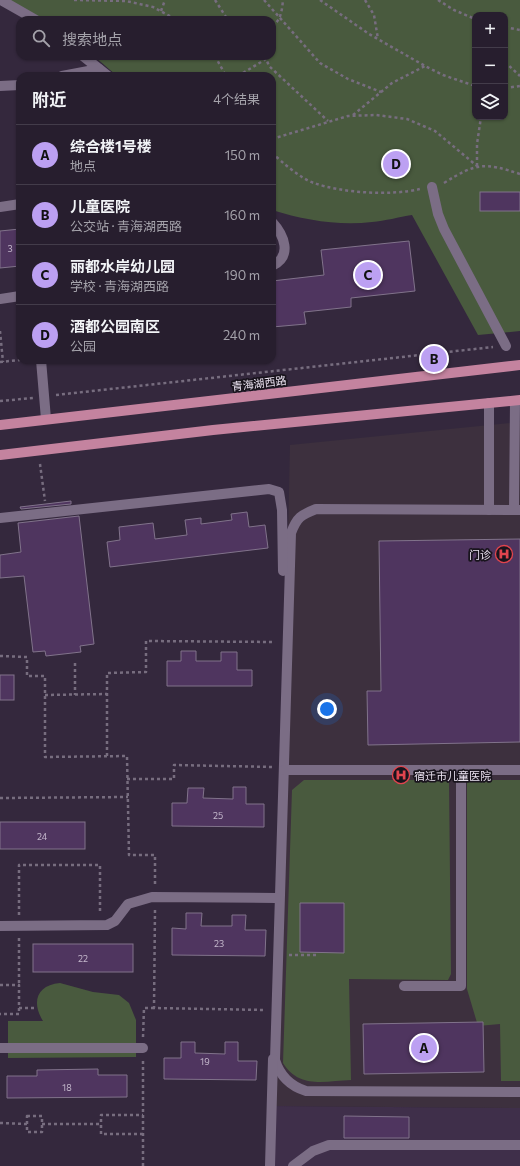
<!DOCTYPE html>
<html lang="zh">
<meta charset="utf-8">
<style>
:root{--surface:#271e2e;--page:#2f2736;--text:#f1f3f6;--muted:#a4a2aa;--line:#433c4a;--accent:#bca0f2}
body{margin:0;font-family:Commissioner,"Noto Sans SC",sans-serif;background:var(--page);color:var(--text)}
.controls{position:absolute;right:12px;top:12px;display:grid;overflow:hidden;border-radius:8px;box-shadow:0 1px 3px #0004}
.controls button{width:36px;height:36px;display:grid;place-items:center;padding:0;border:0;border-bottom:1px solid var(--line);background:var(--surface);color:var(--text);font:20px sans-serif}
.you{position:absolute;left:327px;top:709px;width:14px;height:14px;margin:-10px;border:3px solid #fff;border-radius:50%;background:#1a73e8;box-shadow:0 0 0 6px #1a73e833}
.badge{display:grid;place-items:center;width:26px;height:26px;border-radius:50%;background:var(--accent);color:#111;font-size:13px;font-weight:700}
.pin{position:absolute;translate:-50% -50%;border:2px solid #fff;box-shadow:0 1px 4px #0006}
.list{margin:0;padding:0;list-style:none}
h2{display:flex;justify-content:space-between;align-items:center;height:52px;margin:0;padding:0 16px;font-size:17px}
h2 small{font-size:13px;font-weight:400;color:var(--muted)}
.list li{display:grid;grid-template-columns:26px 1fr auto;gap:12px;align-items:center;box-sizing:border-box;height:60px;padding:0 16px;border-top:1px solid var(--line)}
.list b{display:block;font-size:15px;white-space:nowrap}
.list p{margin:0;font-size:13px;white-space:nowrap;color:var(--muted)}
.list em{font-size:13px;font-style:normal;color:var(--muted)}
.icon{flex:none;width:22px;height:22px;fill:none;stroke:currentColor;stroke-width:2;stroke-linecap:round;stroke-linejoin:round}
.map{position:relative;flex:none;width:520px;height:1166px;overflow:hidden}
.search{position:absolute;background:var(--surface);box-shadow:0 1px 3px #0004;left:16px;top:16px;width:260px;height:44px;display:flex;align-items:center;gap:10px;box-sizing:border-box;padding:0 14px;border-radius:12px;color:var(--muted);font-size:15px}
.panel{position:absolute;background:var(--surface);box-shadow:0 1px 3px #0004;left:16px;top:72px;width:260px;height:292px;border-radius:12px}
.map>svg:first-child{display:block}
.built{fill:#3f2f4a}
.medical{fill:#3d303e}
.green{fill:#495a3e;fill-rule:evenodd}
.building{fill:#4f355f;stroke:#81738b}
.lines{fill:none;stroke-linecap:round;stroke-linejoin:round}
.path{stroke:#776d7f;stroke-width:2.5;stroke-dasharray:3 3;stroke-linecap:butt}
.minor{stroke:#7b6d85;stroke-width:10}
.major{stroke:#c4839f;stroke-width:10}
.labels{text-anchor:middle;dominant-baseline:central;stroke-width:3.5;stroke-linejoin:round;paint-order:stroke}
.number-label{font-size:9px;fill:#c4b8cc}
.street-label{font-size:11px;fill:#ebe3f1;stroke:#19141d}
.poi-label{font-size:11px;fill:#ebe3f1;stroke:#19141d;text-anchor:end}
</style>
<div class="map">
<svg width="520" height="1166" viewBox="0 0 520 1166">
<rect width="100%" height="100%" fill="#34283d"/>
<!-- built -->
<polygon class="built" points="276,1106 520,1108 520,1166 274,1166"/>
<!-- medical -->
<polygon class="medical" points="520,422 520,1108 276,1106 290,445"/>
<!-- green -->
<g class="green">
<path d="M9 0H520V331L478 335 412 215C399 217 385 221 372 222 339 226 304 220 272 210V76H117L94 56H272V20H44ZM475 15H505V117H475Z"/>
<path d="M304 780H449L451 974 448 980 349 979 351 1080C325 1081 299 1089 283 1063L292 790Z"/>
<polygon points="467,780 520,780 520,1081 501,1081 500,1024 478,1026 467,989"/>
<path d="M60 983 93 992 119 995 129 1003 136 1020V1057L8 1058V1021H43C31 1002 37 985 60 983Z"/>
</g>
<!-- building -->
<g class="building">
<rect x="480" y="192" width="40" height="19"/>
<polygon points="20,229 20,266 0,268 0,231"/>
<polygon points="409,241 415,291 351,298 351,307 304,312 306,324 272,327 272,281 324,275 321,250"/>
<polygon points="71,501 71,504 21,509 20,507"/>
<polygon points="247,512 249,527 265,525 268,548 110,567 107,542 120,540 119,527 153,523 155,539 187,535 185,520 201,518 201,524 232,520 231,514"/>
<polygon points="79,516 94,644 80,646 81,652 46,656 45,651 33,652 24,576 0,578 0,555 21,552 18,523"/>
<polygon points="520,539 520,742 368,745 367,691 381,691 379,541"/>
<polygon points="181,651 196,651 196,661 221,661 221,652 237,652 237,670 252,670 252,686 167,686 167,661 181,661"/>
<rect x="0" y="675" width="14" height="25"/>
<polygon points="233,787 246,787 246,804 264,804 264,827 172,826 172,803 187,803 188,788 204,788 203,798 233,799"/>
<rect x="0" y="822" width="85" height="27"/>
<polygon points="300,903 344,903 344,953 300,952"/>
<polygon points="186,913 202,913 201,926 232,926 232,915 246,915 245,930 266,930 265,956 172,955 172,928 186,929"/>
<rect x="33" y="944" width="100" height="28"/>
<polygon points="483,1022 484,1072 364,1074 363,1024"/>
<polygon points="181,1042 195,1042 195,1053 225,1054 225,1042 238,1042 238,1061 257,1061 256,1080 164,1079 164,1058 181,1058"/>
<polygon points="98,1069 98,1075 127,1075 127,1097 7,1098 7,1076 37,1076 37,1070"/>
<polygon points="344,1116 409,1117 409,1138 344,1138"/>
</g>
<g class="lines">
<!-- path -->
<g class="path">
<polyline points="74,0 126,1 153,7 177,20"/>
<polyline points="215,0 228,20"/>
<polyline points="264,0 320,63 348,79 381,92"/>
<polyline points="320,0 369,34 425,66 443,75 475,86"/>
<polyline points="365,0 374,15 378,39"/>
<polyline points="438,0 454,10 475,19"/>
<polyline points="161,11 165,0"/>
<path d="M272 26C281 21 282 10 283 0"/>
<polyline points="505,27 520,30"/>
<polyline points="215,56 226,76"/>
<polyline points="265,56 269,66 328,121"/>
<polyline points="505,62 520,76"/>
<polyline points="238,76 266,59"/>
<polyline points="505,88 520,86"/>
<polyline points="353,115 392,83 425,66"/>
<polyline points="272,139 348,116 376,115 407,119 435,131 477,166"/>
<path d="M272 153C282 162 301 179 314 183 342 193 391 196 420 189"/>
<polyline points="477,166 477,144 481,117"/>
<path d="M444 183C476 163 484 162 520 174"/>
<polyline points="0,331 3,362"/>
<polyline points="0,362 20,360"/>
<polyline points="56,395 493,347"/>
<polyline points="0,401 33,398"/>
<polyline points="40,464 45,501"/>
<polyline points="0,656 27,657 27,676 45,676 45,757 127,756 129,855 155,855 155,885"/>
<polyline points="75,663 75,695"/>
<polyline points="45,695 107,694"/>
<polyline points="107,756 107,673 146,672 146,641 275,642"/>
<polyline points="127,779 174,779 174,765 273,767"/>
<polyline points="0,798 128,797"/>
<polyline points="155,910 154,1008 265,1010"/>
<polyline points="19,915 19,865 100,865 100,913"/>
<polyline points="19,938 19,985"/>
<polyline points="289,955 319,955"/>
<polyline points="0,985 19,985 19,1014 0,1014"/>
<polyline points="19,1008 37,1008"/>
<polyline points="143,1037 144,1008 154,1008"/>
<rect x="27" y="1116" width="15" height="16"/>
<polyline points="0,1123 27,1124"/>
<polyline points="42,1124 101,1124"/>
<polyline points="143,1134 101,1134 101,1115 143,1115"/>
<polyline points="143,1166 143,1060"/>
</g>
<!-- minor -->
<g class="minor">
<polyline points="1,0 36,20"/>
<polyline points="83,56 108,76"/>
<polyline points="62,76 99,69"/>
<polyline points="0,86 20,85"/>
<polyline points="432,187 438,214 444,229 506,346"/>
<polyline points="0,207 20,204"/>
<path d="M272 222C284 235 293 256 272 266"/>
<polyline points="0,299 20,296"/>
<polyline points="41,360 46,419"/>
<polyline points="489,510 489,403"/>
<polyline points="514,510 515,401"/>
<path d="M520 510 316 509C301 515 297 517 291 533L275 1060C280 1076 290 1086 306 1091L520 1092"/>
<polyline points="0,518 269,489 279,492 282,510 283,571"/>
<polyline points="284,770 520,770"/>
<polyline points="0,926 107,925 115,921 128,904 152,897 276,898"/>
<polyline points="404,986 461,986 461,770"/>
<polyline points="0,1048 143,1048"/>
<polyline points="270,1166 273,1059"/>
<polyline points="293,1166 313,1151 329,1145 520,1145"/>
</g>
<!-- major -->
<g class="major">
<polyline points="0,425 520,365"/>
<polyline points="0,455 213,430 520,400"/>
</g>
</g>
<!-- icons -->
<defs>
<g id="hospital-ring" transform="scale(0.9)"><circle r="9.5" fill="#19141d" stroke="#e0444e" stroke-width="1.5"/><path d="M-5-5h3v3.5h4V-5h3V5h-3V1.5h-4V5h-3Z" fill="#e0444e"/></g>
</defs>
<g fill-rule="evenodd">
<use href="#hospital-ring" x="504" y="554"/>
<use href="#hospital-ring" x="401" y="775"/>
</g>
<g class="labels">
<!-- number labels -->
<g class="number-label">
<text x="10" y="248">3</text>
<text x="218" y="815">25</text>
<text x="42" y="836">24</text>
<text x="219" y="943">23</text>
<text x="83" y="958">22</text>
<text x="205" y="1061">19</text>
<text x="67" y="1087">18</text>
</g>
<!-- street labels -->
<g class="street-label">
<text transform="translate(259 383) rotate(-7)">青海湖西路</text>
</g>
<!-- poi labels -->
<g class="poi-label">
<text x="491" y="554">门诊</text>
<text x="414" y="775" text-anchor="start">宿迁市儿童医院</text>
</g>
</g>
</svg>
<div class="controls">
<button>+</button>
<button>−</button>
<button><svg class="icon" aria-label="layers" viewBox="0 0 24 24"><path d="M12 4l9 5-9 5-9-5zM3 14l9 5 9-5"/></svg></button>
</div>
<div class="you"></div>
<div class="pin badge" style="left:424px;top:1048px">A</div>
<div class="pin badge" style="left:434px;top:359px">B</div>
<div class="pin badge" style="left:368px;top:275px">C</div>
<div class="pin badge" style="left:396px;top:164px">D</div>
<div class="search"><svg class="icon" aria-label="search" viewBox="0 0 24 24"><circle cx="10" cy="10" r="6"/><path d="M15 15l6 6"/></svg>搜索地点</div>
<section class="panel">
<h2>附近<small>4个结果</small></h2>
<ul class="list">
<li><span class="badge">A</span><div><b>综合楼1号楼</b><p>地点</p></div><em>150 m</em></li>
<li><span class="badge">B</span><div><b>儿童医院</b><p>公交站 · 青海湖西路</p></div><em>160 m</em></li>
<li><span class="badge">C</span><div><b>丽都水岸幼儿园</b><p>学校 · 青海湖西路</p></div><em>190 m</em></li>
<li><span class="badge">D</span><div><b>酒都公园南区</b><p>公园</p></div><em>240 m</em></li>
</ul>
</section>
</div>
